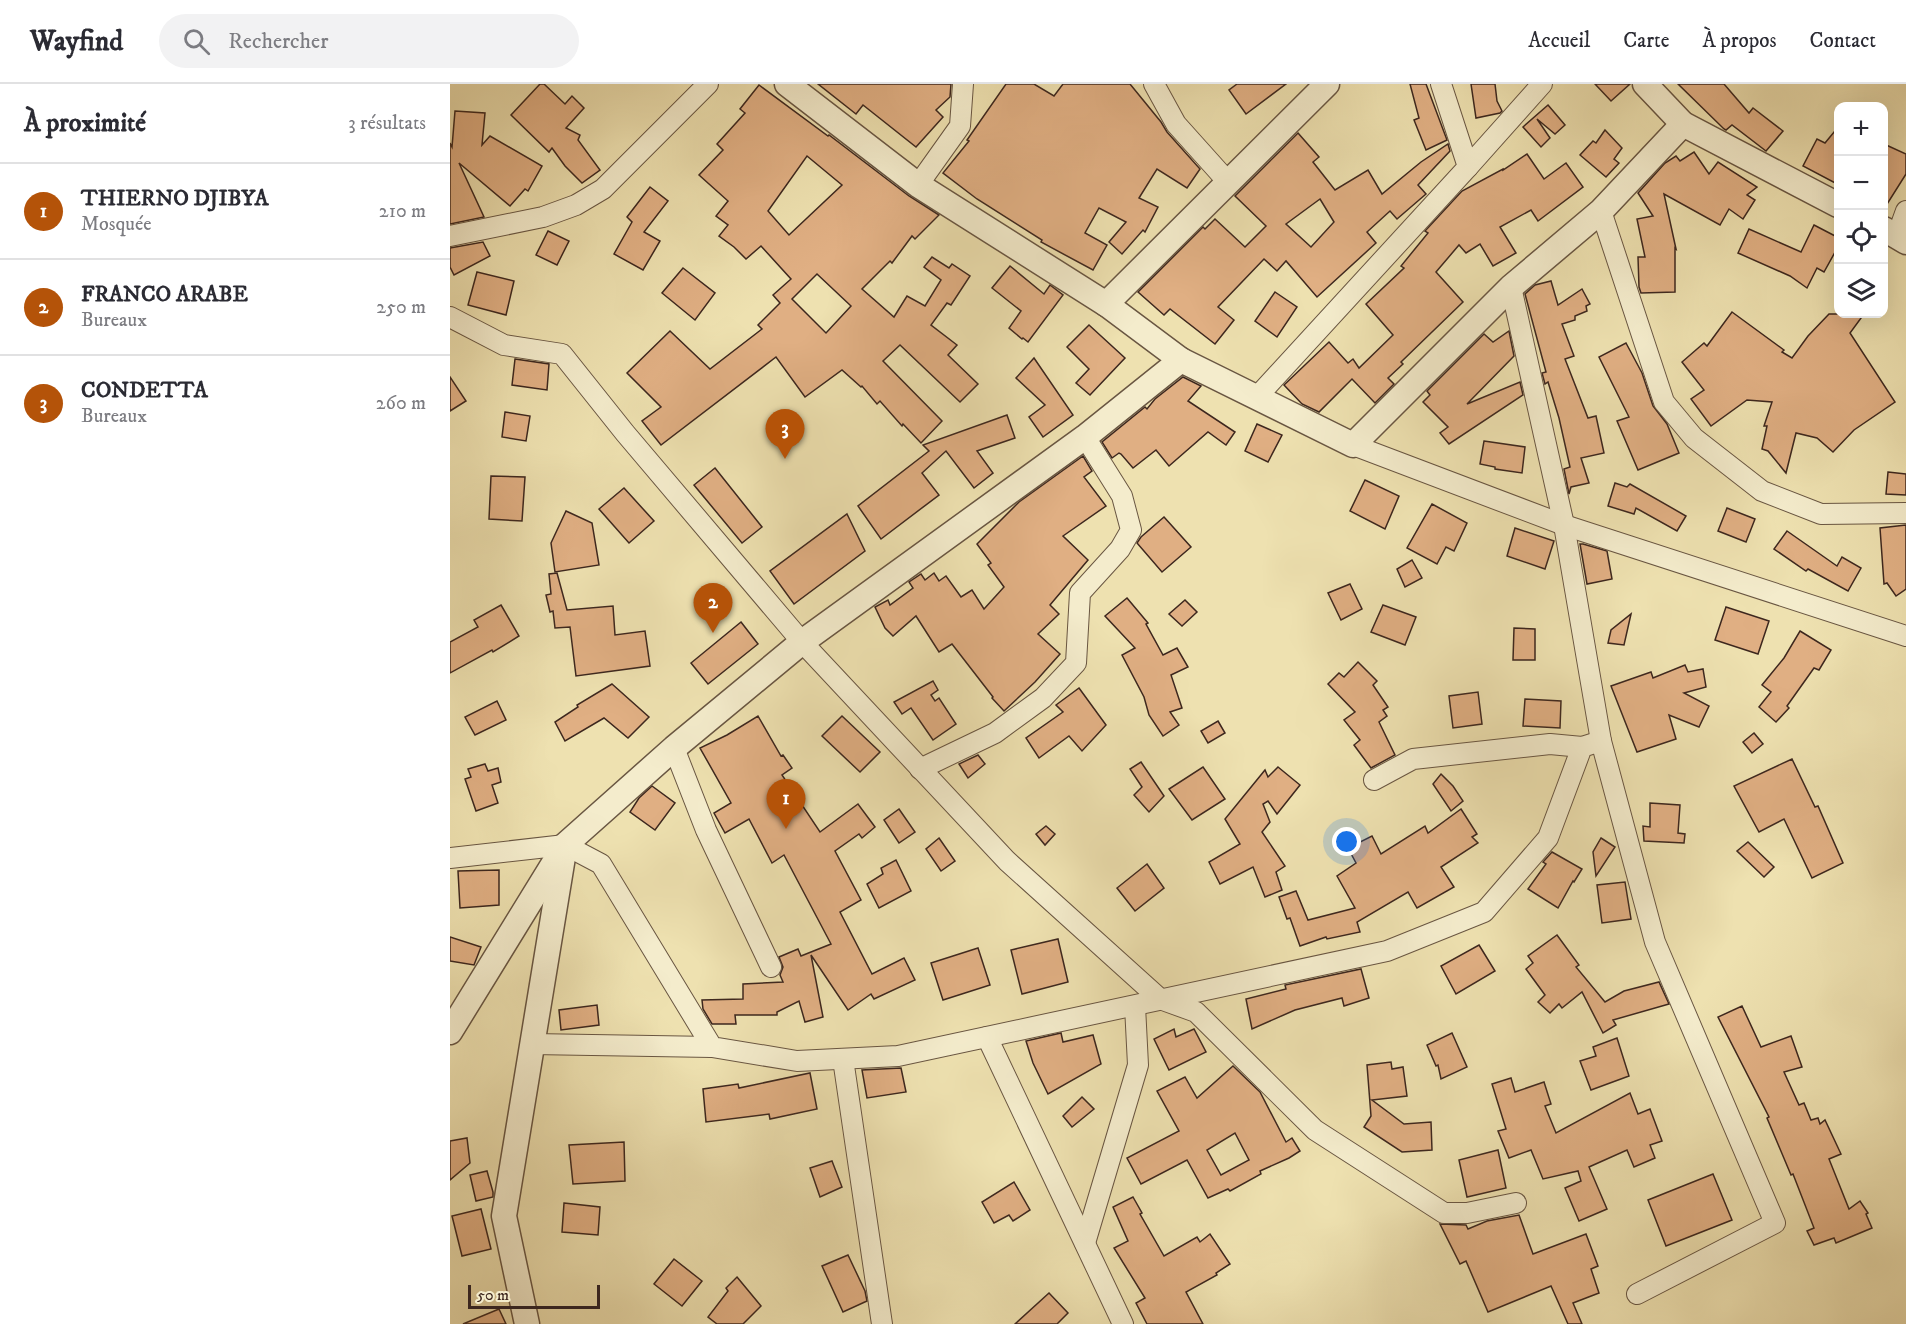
<!DOCTYPE html>
<html lang="fr">
<meta charset="utf-8">
<style>
:root{--surface:#fff;--page:#f2f2f3;--text:#2b2b33;--muted:#7c7c81;--line:#e1e1e2;--accent:#b45309}
body{margin:0;font-family:"IM FELL DW Pica",serif;background:var(--page);color:var(--text)}
.controls{position:absolute;right:18px;top:18px;display:grid;overflow:hidden;border-radius:12px;box-shadow:0 6px 24px #0002}
.controls button{width:54px;height:54px;display:grid;place-items:center;padding:0;border:0;border-bottom:2px solid var(--line);background:var(--surface);color:var(--text);font:30px sans-serif}
.scale{position:absolute;left:18px;bottom:15px;width:132px;box-sizing:border-box;padding-left:6px;border:3px solid #3d271e;border-top:0;font-size:16px;line-height:21px;white-space:nowrap;color:#3d271e;-webkit-text-stroke:4px #f4eccc;paint-order:stroke}
.you{position:absolute;left:897px;top:758px;width:21px;height:21px;margin:-15px;border:4px solid #fff;border-radius:50%;background:#1a73e8;box-shadow:0 0 0 9px #1a73e833}
.badge{display:grid;place-items:center;width:39px;height:39px;border-radius:50%;background:var(--accent);color:#fff;font-size:20px;font-weight:700}
.pin{position:absolute;translate:-50% -50px;filter:drop-shadow(0 2px 3px #0008)}
.pin::after{content:'';position:absolute;top:32px;width:21px;height:18px;background:inherit;clip-path:polygon(0 0,100% 0,50% 100%)}
.list{margin:0;padding:0;list-style:none}
h2{display:flex;justify-content:space-between;align-items:center;height:78px;margin:0;padding:0 24px;font-size:26px}
h2 small{font-size:20px;font-weight:400;color:var(--muted)}
.list li{display:grid;grid-template-columns:39px 1fr auto;gap:18px;align-items:center;box-sizing:border-box;height:96px;padding:0 24px;border-top:2px solid var(--line)}
.list b{display:block;font-size:22px;white-space:nowrap}
.list p{margin:0;font-size:20px;white-space:nowrap;color:var(--muted)}
.list em{font-size:20px;font-style:normal;color:var(--muted)}
.icon{flex:none;width:33px;height:33px;fill:none;stroke:currentColor;stroke-width:2;stroke-linecap:round;stroke-linejoin:round}
.map{position:relative;flex:none;width:1456px;height:1240px;overflow:hidden}
header{display:flex;align-items:center;gap:36px;box-sizing:border-box;height:84px;padding:0 30px;background:var(--surface);border-bottom:2px solid var(--line)}
header strong{font-size:28px}
nav{display:flex;gap:33px;margin-inline-start:auto;font-size:21px}
.search{width:420px;height:54px;background:var(--page);display:flex;align-items:center;gap:15px;box-sizing:border-box;padding:0 21px;border-radius:33px;color:var(--muted);font-size:22px}
main{display:flex}
aside{flex:1;background:var(--surface)}
.map>svg:first-child{display:block}
.building{fill:#e0af83;stroke:#3d271e;stroke-width:1.5;fill-rule:evenodd}
.lines{fill:none;stroke-linecap:round;stroke-linejoin:round}
.minor-casing{stroke:#695642;stroke-width:22}
.tertiary-casing{stroke:#695642;stroke-width:27}
.minor{stroke:#f4eccc;stroke-width:20}
.tertiary{stroke:#f4eccc;stroke-width:24}
</style>
<header>
<strong>Wayfind</strong>
<div class="search"><svg class="icon" aria-label="search" viewBox="0 0 24 24"><circle cx="10" cy="10" r="6"/><path d="M15 15l6 6"/></svg>Rechercher</div>
<nav><a>Accueil</a><a>Carte</a><a>À propos</a><a>Contact</a></nav>
</header>
<main>
<aside>
<h2>À proximité<small>3 résultats</small></h2>
<ul class="list">
<li><span class="badge">1</span><div><b>THIERNO DJIBYA</b><p>Mosquée</p></div><em>210 m</em></li>
<li><span class="badge">2</span><div><b>FRANCO ARABE</b><p>Bureaux</p></div><em>250 m</em></li>
<li><span class="badge">3</span><div><b>CONDETTA</b><p>Bureaux</p></div><em>260 m</em></li>
</ul>
</aside>
<div class="map">
<svg width="1456" height="1240" viewBox="0 0 1456 1240">
<rect width="100%" height="100%" fill="#eee1b0"/>
<filter id="stains"><feTurbulence type="fractalNoise" baseFrequency=".00333" numOctaves="4"/><feColorMatrix values="0 0 0 0 .2 0 0 0 0 .09 0 0 0 0 .02 0 0 0 .5 -.17"/></filter>
<radialGradient id="worn" r=".72"><stop offset=".6" stop-color="#630" stop-opacity="0"/><stop offset="1" stop-color="#630" stop-opacity=".3"/></radialGradient>
<!-- building -->
<g class="building">
<polygon points="90,0 94,0 115,20 122,12 134,24 116,44 130,51 128,56 150,86 132,99 115,82 102,64 99,68 61,31"/>
<polygon points="368,0 501,0 500,13 486,26 493,33 466,63 413,21 406,30"/>
<polygon points="556,0 584,0 604,12 613,0 680,0 711,38 717,48 750,85 737,104 707,85 689,114 708,123 695,148 693,146 672,170 659,158 676,138 649,124 635,149 657,161 643,186 591,158 592,156 527,115 493,89 519,57 517,56"/>
<polygon points="787,0 836,0 796,30 779,6"/>
<polygon points="960,0 976,0 997,56 976,66 964,36 969,34"/>
<polygon points="1021,0 1045,0 1047,17 1052,27 1050,29 1026,34"/>
<polygon points="1145,0 1180,0 1161,17"/>
<polygon points="1228,0 1274,0 1299,29 1303,24 1333,47 1316,67 1282,41 1276,46 1274,45"/>
<path d="M309 1 378 52 379 51 459 112 489 131 465 155 462 152 442 179 440 177 412 205 444 233 457 212 475 222 491 196 474 183 482 173 499 184 502 180 520 192 501 221 497 219 481 241 507 261 498 271 528 300 510 318 450 261 433 277 492 337 471 359 453 340 452 342 430 317 427 320 412 302 411 303 392 286 355 313 326 273 211 361 192 337 211 323 177 289 220 247 260 285 312 245 308 241 330 219 323 211 341 195 311 162 296 175 284 163 269 152 278 141 266 132 278 117 249 91 273 66 267 60 295 29 290 25ZM357 72 392 101 339 151 318 127ZM367 190 401 222 376 249 342 215Z"/>
<polygon points="1098,21 1115,41 1105,50 1087,35 1100,54 1091,63 1073,43"/>
<polygon points="5,27 35,29 32,61 40,52 92,82 78,107 75,105 60,122 9,79 34,133 0,140 0,59 2,63"/>
<polygon points="1389,42 1389,101 1353,82 1367,55 1375,59"/>
<polygon points="1155,46 1172,64 1164,75 1169,79 1156,93 1130,71 1143,57 1146,59"/>
<path d="M848 49 869 73 863 78 885 106 918 86 932 110 971 78 998 60 1000 67 968 101 976 110 947 135 940 127 917 148 926 159 867 213 836 177 827 187 814 175 768 223 784 236 765 260 720 225 714 231 688 208 753 143 755 145 765 135 795 163 816 142 785 112ZM870 115 884 138 861 163 836 140Z"/>
<polygon points="1434,60 1456,70 1456,90 1434,125"/>
<polygon points="1244,68 1259,90 1268,78 1307,103 1297,111 1305,116 1293,135 1279,125 1270,141 1214,110 1226,165 1225,164 1225,208 1191,209 1189,203 1188,173 1195,173 1187,135 1203,132 1188,109 1215,79 1226,72 1230,77"/>
<polygon points="1077,70 1094,95 1116,79 1133,103 1088,137 1081,126 1050,143 1066,169 1043,182 1030,160 1016,169 1009,161 986,188 1013,218 951,278 953,280 938,294 944,300 925,319 902,295 869,328 852,320 834,301 879,258 898,279 903,275 909,284 943,251 916,220 954,184 951,182 978,149 975,147 1012,107 1053,85 1053,86"/>
<polygon points="200,103 218,117 194,148 210,157 193,186 164,170 182,138 177,133"/>
<polygon points="1364,141 1389,154 1389,161 1374,188 1367,184 1357,204 1340,192 1288,169 1299,145 1351,168"/>
<polygon points="98,147 119,157 107,181 86,171"/>
<polygon points="33,158 40,172 4,191 0,183 0,164"/>
<polygon points="560,182 594,210 600,201 613,211 578,258 573,254 572,255 559,244 571,227 542,204"/>
<polygon points="233,184 265,209 245,236 212,209"/>
<polygon points="27,188 64,197 56,231 18,221"/>
<polygon points="1101,197 1108,221 1132,205 1140,220 1136,222 1137,227 1125,232 1125,236 1112,240 1124,272 1115,275 1138,334 1146,332 1154,369 1131,374 1139,399 1121,403 1119,410 1114,385 1120,383 1109,334 1098,298 1095,300 1092,289 1096,288 1075,210 1085,201"/>
<polygon points="825,208 847,223 827,253 805,237"/>
<polygon points="1282,228 1334,266 1332,268 1342,274 1358,252 1379,230 1414,230 1400,249 1445,318 1404,346 1383,368 1367,354 1346,349 1336,389 1318,367 1312,365 1317,342 1314,342 1322,318 1297,316 1261,342 1241,315 1254,306 1232,278 1254,259 1257,262"/>
<polygon points="639,241 675,274 640,311 626,299 639,285 617,263"/>
<polygon points="1059,247 1064,272 1017,320 1070,298 1073,311 999,360 990,349 998,343 973,318 980,311 977,307 1034,250 1043,258"/>
<polygon points="1176,259 1192,289 1203,322 1217,340 1229,369 1188,386 1167,337 1179,333 1149,273"/>
<polygon points="584,274 623,331 593,353 579,333 595,321 566,294"/>
<polygon points="65,275 99,280 97,306 62,301"/>
<polygon points="0,293 16,317 0,327"/>
<polygon points="733,293 751,302 738,317 785,348 776,361 758,348 719,382 706,366 683,384 671,370 669,369 662,374 652,358 695,323 697,325 705,315"/>
<polygon points="55,328 80,332 76,357 52,353"/>
<polygon points="557,331 565,354 527,367 543,389 524,404 496,367 472,389 489,411 431,455 408,422 479,367 473,361"/>
<polygon points="807,340 832,351 818,378 795,367"/>
<polygon points="1034,357 1075,363 1072,389 1045,385 1045,383 1030,380"/>
<polygon points="633,372 642,387 634,393 656,422 613,452 638,476 600,521 609,530 588,550 610,570 585,598 554,627 542,614 543,613 502,560 489,568 466,532 443,552 435,544 425,523 438,516 440,521 463,504 459,498 471,490 475,496 484,489 489,497 496,492 511,513 522,506 534,525 554,503 538,481 541,479 527,460 569,418"/>
<polygon points="265,384 312,443 292,459 244,401"/>
<polygon points="1438,388 1456,390 1456,411 1436,410"/>
<polygon points="41,392 75,393 72,437 39,435"/>
<polygon points="915,396 949,412 935,445 900,427"/>
<polygon points="1165,399 1177,403 1180,400 1236,432 1227,447 1186,424 1184,430 1158,422"/>
<polygon points="174,404 204,437 179,459 149,425"/>
<polygon points="982,420 1017,439 1004,467 996,463 987,480 957,464"/>
<polygon points="1277,424 1305,435 1296,458 1268,447"/>
<polygon points="116,427 142,439 149,481 105,488 101,459"/>
<polygon points="397,430 415,467 344,520 320,487"/>
<polygon points="714,433 741,463 712,488 687,459 691,453"/>
<polygon points="1456,441 1456,505 1446,512 1437,499 1434,500 1430,444"/>
<polygon points="1065,444 1104,457 1095,485 1057,472"/>
<polygon points="1337,447 1387,482 1392,473 1411,484 1398,507 1358,485 1356,487 1324,465"/>
<polygon points="1130,460 1133,460 1157,467 1162,495 1137,500"/>
<polygon points="962,476 972,494 955,503 947,485"/>
<polygon points="107,489 117,526 163,522 165,551 195,547 200,582 126,592 120,543 105,544 103,527 100,528 96,511 101,510 99,490"/>
<polygon points="900,500 912,525 891,536 878,509"/>
<polygon points="677,514 698,539 696,540 713,571 727,564 738,583 721,591 732,624 720,628 729,641 713,652 699,631 694,613 672,571 685,564 655,532"/>
<polygon points="735,516 747,528 732,542 719,530"/>
<polygon points="51,521 69,552 43,568 42,566 0,589 0,558 28,543 24,536"/>
<polygon points="933,521 966,533 955,561 921,548"/>
<polygon points="1276,523 1319,537 1308,570 1265,556"/>
<polygon points="1181,530 1174,561 1158,559 1161,546"/>
<polygon points="291,538 308,560 258,600 241,579"/>
<polygon points="1064,544 1085,545 1085,576 1063,576"/>
<polygon points="1350,547 1381,566 1369,586 1364,584 1337,622 1339,624 1326,638 1309,623 1321,608 1312,601 1334,574"/>
<polygon points="908,578 927,597 923,601 938,623 933,626 937,632 929,638 945,671 921,684 904,661 910,656 894,636 905,628 878,600 889,589 894,593"/>
<polygon points="1235,581 1238,588 1253,585 1256,603 1234,609 1259,622 1249,643 1219,631 1226,655 1187,668 1161,602 1201,588 1203,594"/>
<polygon points="483,597 488,606 481,611 485,617 489,614 506,640 483,656 461,624 452,630 444,618"/>
<polygon points="162,600 199,633 178,654 154,634 115,657 105,638 128,623 127,621"/>
<polygon points="629,604 656,641 632,667 619,652 589,674 576,654 613,628 606,621"/>
<polygon points="1028,608 1032,640 1003,644 999,612"/>
<polygon points="1075,615 1111,617 1110,644 1073,642"/>
<polygon points="47,617 56,636 25,651 15,633"/>
<polygon points="308,632 331,672 333,671 342,684 332,691 370,748 408,720 425,743 412,754 409,750 385,767 411,816 390,828 422,890 454,874 465,896 424,915 421,910 398,926 361,871 373,933 355,938 349,917 327,928 327,931 285,931 286,940 262,940 253,925 252,916 293,915 293,900 333,898 330,891 333,883 329,873 348,865 351,872 381,860 334,771 322,779 299,735 275,749 264,729 281,719 250,664 277,651"/>
<polygon points="392,632 430,668 410,688 372,652"/>
<polygon points="768,637 775,649 758,659 751,647"/>
<polygon points="1304,649 1313,660 1302,669 1293,658"/>
<polygon points="528,671 535,680 518,694 509,680"/>
<polygon points="1342,675 1365,723 1368,722 1393,779 1362,794 1334,735 1309,748 1284,702"/>
<polygon points="691,678 714,712 699,728 684,711 692,703 680,685"/>
<polygon points="35,680 38,687 48,684 51,698 42,701 48,719 26,727 15,695 21,693 18,685"/>
<polygon points="753,683 775,715 742,736 719,705"/>
<polygon points="828,683 850,701 827,730 818,717 813,720 820,738 812,748 835,782 826,788 832,806 815,813 803,783 770,800 759,778 790,760 775,735 815,686 818,693"/>
<polygon points="991,690 1003,702 1013,717 1001,727 983,700"/>
<polygon points="202,702 225,719 205,746 180,728 189,714"/>
<polygon points="1200,719 1230,721 1228,749 1235,750 1234,759 1194,757 1193,742 1200,743"/>
<polygon points="449,725 465,748 449,759 434,736"/>
<polygon points="1011,725 1027,750 1022,753 1028,759 991,783 1004,803 967,824 958,808 907,838 910,848 877,855 876,853 850,862 840,834 837,835 829,813 846,807 858,836 905,824 887,792 906,779 898,764 922,752 931,770 975,742 978,749"/>
<polygon points="596,742 605,750 595,761 586,750"/>
<polygon points="489,754 505,777 491,787 476,765"/>
<polygon points="1151,754 1165,763 1146,792 1143,768"/>
<polygon points="1298,758 1324,783 1314,793 1287,767"/>
<polygon points="1102,768 1132,785 1124,798 1123,797 1108,824 1078,805 1096,780 1093,778"/>
<polygon points="446,776 461,807 429,824 417,800 433,790 431,784"/>
<polygon points="697,780 714,804 685,827 667,804"/>
<polygon points="49,786 49,821 10,824 8,787"/>
<polygon points="1175,798 1181,835 1152,839 1147,801"/>
<polygon points="1107,851 1129,881 1126,883 1155,918 1174,907 1209,898 1219,920 1163,936 1166,941 1153,949 1132,908 1112,924 1109,920 1100,929 1088,918 1095,911 1076,885 1083,879 1078,872"/>
<polygon points="0,853 31,863 24,881 0,877"/>
<polygon points="608,855 618,898 572,910 561,866"/>
<polygon points="1029,861 1045,887 1006,910 991,882"/>
<polygon points="528,864 540,901 493,916 481,879"/>
<polygon points="911,885 919,914 894,922 892,914 845,926 802,945 796,915 836,905 835,901"/>
<polygon points="147,921 149,941 111,946 109,926"/>
<polygon points="1292,922 1311,963 1341,952 1352,983 1334,988 1349,1021 1354,1019 1361,1036 1368,1034 1370,1040 1375,1036 1391,1070 1379,1075 1399,1125 1410,1117 1418,1129 1416,1130 1422,1144 1386,1159 1384,1154 1364,1161 1357,1147 1364,1144 1343,1090 1341,1091 1317,1034 1319,1033 1268,933"/>
<polygon points="724,945 726,953 744,945 756,968 719,986 704,955"/>
<polygon points="611,949 613,958 643,951 651,980 598,1010 583,979 576,957"/>
<polygon points="1002,949 1017,983 991,995 988,981 986,982 977,961"/>
<polygon points="1167,954 1179,992 1141,1006 1130,977 1146,972 1143,963"/>
<polygon points="941,978 942,985 953,983 957,1012 922,1016 954,1040 981,1038 982,1066 952,1068 914,1043 921,1032 917,981"/>
<path d="M783 982 810 1008 836 1058 842 1054 850 1067 839 1074 810 1087 811 1090 780 1107 778 1105 758 1114 737 1076 691 1100 677 1074 729 1047 707 1007 735 993 747 1014ZM785 1049 799 1076 771 1091 757 1066Z"/>
<polygon points="451,984 456,1008 417,1014 412,986"/>
<polygon points="360,989 367,1025 320,1035 319,1030 256,1038 253,1005 288,1000 289,1004"/>
<polygon points="1061,994 1065,1008 1094,998 1101,1020 1095,1022 1106,1049 1180,1009 1188,1030 1200,1025 1212,1057 1200,1061 1205,1074 1184,1083 1177,1066 1139,1083 1157,1125 1129,1137 1115,1104 1131,1097 1128,1087 1093,1095 1081,1066 1059,1074 1048,1047 1056,1045 1042,1000"/>
<polygon points="632,1013 644,1025 622,1043 613,1032"/>
<polygon points="17,1054 20,1079 0,1096 0,1057"/>
<polygon points="174,1058 175,1097 123,1100 119,1061"/>
<polygon points="1048,1066 1056,1104 1017,1113 1009,1076"/>
<polygon points="382,1077 392,1103 370,1113 360,1084"/>
<polygon points="37,1087 43,1108 43,1113 26,1117 20,1091"/>
<polygon points="1263,1090 1282,1136 1216,1162 1198,1116"/>
<polygon points="564,1098 580,1126 563,1137 559,1131 544,1139 532,1118"/>
<polygon points="683,1113 692,1129 690,1130 714,1172 747,1153 750,1158 760,1150 780,1180 766,1189 767,1191 736,1208 753,1240 697,1240 686,1219 695,1214 664,1164 678,1157 663,1123"/>
<polygon points="114,1119 150,1123 148,1151 112,1148"/>
<polygon points="31,1125 41,1165 12,1172 2,1132"/>
<polygon points="1069,1131 1083,1170 1136,1150 1148,1182 1141,1185 1149,1209 1123,1219 1132,1240 1118,1240 1101,1202 1038,1228 1016,1177 1010,1180 990,1140 1016,1141 1018,1145 1037,1137"/>
<polygon points="398,1171 415,1207 417,1217 393,1228 372,1182"/>
<polygon points="224,1175 252,1197 232,1222 204,1200"/>
<polygon points="287,1193 311,1222 293,1240 267,1240 258,1233 278,1207 276,1204"/>
<polygon points="599,1209 618,1229 607,1240 565,1240"/>
<polygon points="49,1225 56,1240 13,1240"/>
</g>
<g class="lines">
<!-- minor casing -->
<g class="minor-casing">
<g id="minor">
<polyline points="704,0 726,40 778,98"/>
<polyline points="1018,83 1092,0"/>
<polyline points="468,101 510,42 513,0"/>
<polyline points="1151,127 1214,318 1244,354 1312,407 1371,430 1456,429"/>
<polyline points="0,152 93,133 126,121 153,105 258,0"/>
<polyline points="1447,152 1456,127"/>
<polyline points="1061,203 1114,441 1151,657 1205,858 1325,1139 1187,1210"/>
<polyline points="0,233 54,261 112,270 175,349 352,558 557,777 710,915 746,928 865,1046 994,1129 1017,1129 1066,1119"/>
<polyline points="806,314 1018,83 991,0"/>
<polyline points="903,361 1114,441 1456,552"/>
<polyline points="224,664 256,746 321,883"/>
<polyline points="470,685 545,649 593,614 626,579 630,509 670,465 681,446 672,412 635,353"/>
<polyline points="924,696 963,675 1100,660 1132,663"/>
<polyline points="0,774 115,761 151,780 262,963 347,977 448,972 937,867 1034,828 1098,754 1132,663 1151,657"/>
<polyline points="537,953 673,1240"/>
<polyline points="82,960 262,963"/>
<polyline points="393,975 432,1240"/>
<polyline points="635,1159 688,981 685,922"/>
</g>
</g>
<!-- tertiary casing -->
<g class="tertiary-casing">
<g id="tertiary">
<polyline points="337,0 468,101 656,220 731,276 903,361 1061,203 1151,127 1233,40"/>
<polyline points="1195,0 1233,40 1388,121"/>
<polyline points="1434,145 1456,158"/>
<polyline points="656,220 877,0"/>
<polyline points="0,948 115,761 224,664 352,558 635,353 731,276"/>
<polyline points="77,1240 54,1132 113,773"/>
</g>
</g>
<!-- minor -->
<use href="#minor" class="minor"/>
<!-- tertiary -->
<use href="#tertiary" class="tertiary"/>
</g>
<rect width="100%" height="100%" filter="url(#stains)"/>
<rect width="100%" height="100%" fill="url(#worn)"/>
</svg>
<div class="controls">
<button>+</button>
<button>−</button>
<button><svg class="icon" aria-label="locate" viewBox="0 0 24 24"><circle cx="12" cy="12" r="6"/><path d="M12 2v4M12 18v4M2 12h4M18 12h4"/></svg></button>
<button><svg class="icon" aria-label="layers" viewBox="0 0 24 24"><path d="M12 4l9 5-9 5-9-5zM3 14l9 5 9-5"/></svg></button>
</div>
<div class="scale">50 m</div>
<div class="you"></div>
<div class="pin badge" style="left:336px;top:745px">1</div>
<div class="pin badge" style="left:263px;top:549px">2</div>
<div class="pin badge" style="left:335px;top:375px">3</div>
</div>
</main>
